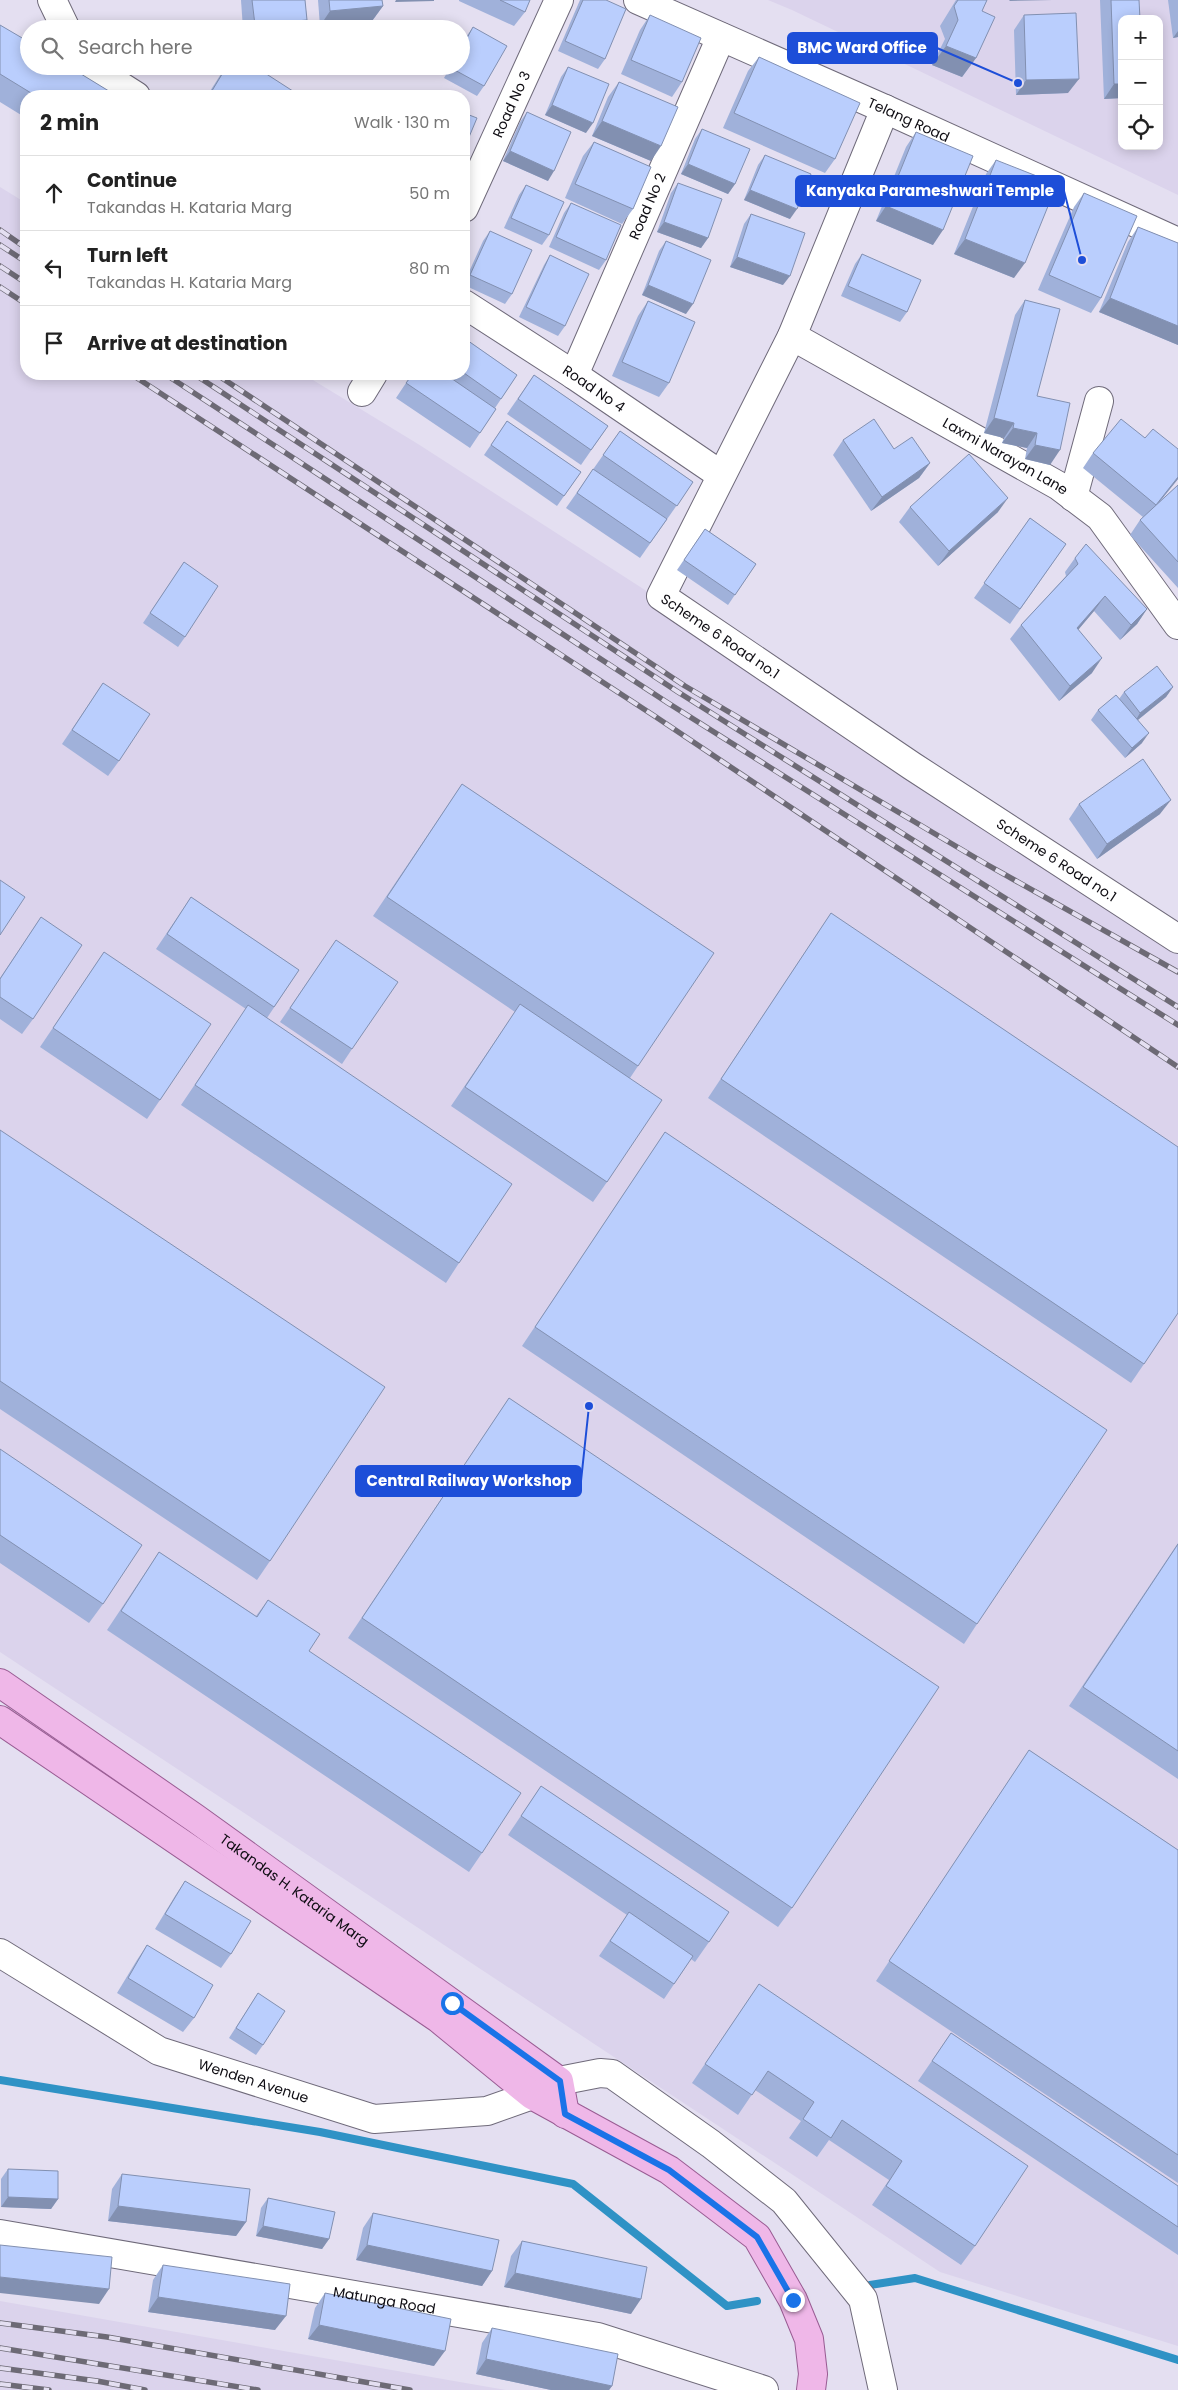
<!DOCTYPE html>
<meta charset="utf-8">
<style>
:root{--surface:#fff;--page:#f2f2f2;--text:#222;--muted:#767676;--line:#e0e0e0}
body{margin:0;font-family:Poppins,sans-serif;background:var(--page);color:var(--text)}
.controls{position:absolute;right:15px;top:15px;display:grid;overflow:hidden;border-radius:10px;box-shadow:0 2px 12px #0003}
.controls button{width:45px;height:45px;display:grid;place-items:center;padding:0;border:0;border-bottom:1px solid var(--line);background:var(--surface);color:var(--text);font:25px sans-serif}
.stop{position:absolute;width:15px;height:15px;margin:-11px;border:4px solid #1a73e8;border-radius:50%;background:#fff}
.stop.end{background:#1a73e8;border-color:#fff;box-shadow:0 1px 5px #0008}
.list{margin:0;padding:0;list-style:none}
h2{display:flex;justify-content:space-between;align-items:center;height:65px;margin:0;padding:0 20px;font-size:21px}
h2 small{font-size:16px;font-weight:400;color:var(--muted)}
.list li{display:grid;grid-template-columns:32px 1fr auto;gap:15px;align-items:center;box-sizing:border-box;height:75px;padding:0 20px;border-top:1px solid var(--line)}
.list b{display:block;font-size:19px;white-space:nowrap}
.list p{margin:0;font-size:16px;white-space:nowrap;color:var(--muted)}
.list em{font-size:16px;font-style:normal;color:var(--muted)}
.icon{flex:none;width:28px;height:28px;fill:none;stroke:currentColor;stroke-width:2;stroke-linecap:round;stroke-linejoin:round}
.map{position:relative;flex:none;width:1178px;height:2390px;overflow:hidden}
.search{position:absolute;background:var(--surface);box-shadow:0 2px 12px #0003;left:20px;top:20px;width:450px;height:55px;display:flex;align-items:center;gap:12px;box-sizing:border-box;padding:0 18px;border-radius:28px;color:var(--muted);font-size:19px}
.panel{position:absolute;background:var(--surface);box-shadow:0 2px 12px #0003;left:20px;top:90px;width:450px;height:290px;border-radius:20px}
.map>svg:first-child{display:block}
.built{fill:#dbd3ec;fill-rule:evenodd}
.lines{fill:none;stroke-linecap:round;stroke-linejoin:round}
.stream{stroke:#2f92c5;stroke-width:8}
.minor-casing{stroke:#6f6a7a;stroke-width:30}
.major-casing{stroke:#995c93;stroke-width:30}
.minor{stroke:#fff;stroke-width:28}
.major{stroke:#efb7e8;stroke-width:28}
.rail-casing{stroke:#6d6a75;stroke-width:5.5}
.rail{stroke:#e4dff1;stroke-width:4;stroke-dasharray:11;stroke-linecap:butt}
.wall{fill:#a0b1da}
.shaded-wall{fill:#8290b1}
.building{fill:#bacefd;stroke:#8290b1}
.route{stroke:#1a73e8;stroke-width:6}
.labels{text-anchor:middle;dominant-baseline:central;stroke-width:4.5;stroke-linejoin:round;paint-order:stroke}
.street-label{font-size:14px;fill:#0e0c12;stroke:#e4dff1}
.leader{fill:none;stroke:#1d4ed8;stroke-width:2}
.callout-dot{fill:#1d4ed8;stroke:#e4dff1;stroke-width:2}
.callout{fill:#1d4ed8;stroke:#1d4ed8;stroke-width:2}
.callout-label{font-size:15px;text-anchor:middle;font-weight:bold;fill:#fff}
</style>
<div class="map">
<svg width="1178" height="2390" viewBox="0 0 1178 2390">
<rect width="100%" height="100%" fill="#e4dff1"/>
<!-- built -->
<g class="built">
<path d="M768 0H1178V195L792 10ZM1122 19H1159V146H1122Z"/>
<polygon points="0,187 26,203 26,374 303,374 418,444 1178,933 1178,2346 940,2272 0,1652"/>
<polygon points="0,2301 454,2381 506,2390 0,2390"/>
</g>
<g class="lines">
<!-- stream -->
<g class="stream">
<polyline points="0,2080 320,2132 573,2184 727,2306 757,2301"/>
<polyline points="870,2285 915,2278 1178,2360"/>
</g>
<!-- minor casing -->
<g class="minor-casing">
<g id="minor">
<polyline points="52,0 66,29"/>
<path id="s1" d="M638 0 885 109 1178 242"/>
<polyline points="89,66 136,96"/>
<path id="s2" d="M885 109 792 336 661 596 912 766 1178 939"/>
<path id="s3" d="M464 208 559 0"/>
<path id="s4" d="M464 304 574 375 721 475"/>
<path id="s5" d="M792 336 1059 486 1100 517 1178 625"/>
<path id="s6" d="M574 375 721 37"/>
<polyline points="362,392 373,374"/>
<polyline points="1073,497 1099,401"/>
<path id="s7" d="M0 1953 159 2051 374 2119 487 2111 532 2095 559 2081 600 2073 612 2074 711 2144 784 2201 863 2299 883 2390"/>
<path id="s8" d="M0 2234 598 2337 764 2390"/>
</g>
</g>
<!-- major casing -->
<g class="major-casing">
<g id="major">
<path id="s9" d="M0 1683 195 1818 559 2081 565 2114"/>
<polyline points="0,1720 438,2018 532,2095 669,2170 757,2237 793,2300 809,2339 813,2374 811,2390"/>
</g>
</g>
<!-- minor -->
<use href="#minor" class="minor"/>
<!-- major -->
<use href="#major" class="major"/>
<!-- rail casing -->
<g class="rail-casing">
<g id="rail">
<polyline points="0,230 26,248"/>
<polyline points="0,245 26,262"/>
<polyline points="0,266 26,283"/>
<polyline points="0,287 26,304"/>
<polyline points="131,374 656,717 1178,1067"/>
<polyline points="165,374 668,703 1178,1025"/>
<polyline points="194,374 678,692 1178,1007"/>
<polyline points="216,374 685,686 986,864 1178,972"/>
<polyline points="0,2323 107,2337 410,2390"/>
<polyline points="0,2348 258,2390"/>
<polyline points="0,2368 97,2381 145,2390"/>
<polyline points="0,2384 49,2390"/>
</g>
</g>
<!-- rail -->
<use href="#rail" class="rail"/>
</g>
<!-- wall -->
<g class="wall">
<polygon points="241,0 305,0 307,20 301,29 243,29"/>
<polygon points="318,0 382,0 383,6 372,21 320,26"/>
<polygon points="459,0 530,0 525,12 514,26 459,1"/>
<polygon points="580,0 606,0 605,59 598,69 558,51"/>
<polygon points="956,0 987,0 982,11 976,58 962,77 932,65 945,39 940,26"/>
<polygon points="1100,0 1139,0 1122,19 1122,98 1104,99"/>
<polygon points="1168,0 1178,0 1178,37 1173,38"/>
<polygon points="650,15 682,82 672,97 621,74 640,30"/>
<polygon points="1024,15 1068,93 1016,95 1014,30"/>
<polygon points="0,25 117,96 26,96 26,118 0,102"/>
<polygon points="473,27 484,86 477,96 444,78 451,66 461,66 461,47 466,37"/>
<polygon points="759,57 835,159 825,173 723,128 748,71"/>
<polygon points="226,66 254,66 298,96 207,96"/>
<polygon points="568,67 586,133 545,115 561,77"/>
<polygon points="619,82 651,161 592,136 608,97"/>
<polygon points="527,112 548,181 503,161 520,122"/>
<polygon points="702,129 735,184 728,194 681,174 695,139"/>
<polygon points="916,132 933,245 876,221 906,147"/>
<polygon points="594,142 633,209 622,224 565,198 583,156"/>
<polygon points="765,155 790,219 744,200 758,165"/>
<polygon points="996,160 1014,278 954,254 986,174"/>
<polygon points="678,183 708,238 701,248 657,232 671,193"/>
<polygon points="526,185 549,235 542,245 504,228 519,195"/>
<polygon points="1084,193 1101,298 1091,313 1038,290 1074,207"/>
<polygon points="571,203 606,260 599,270 549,247 564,213"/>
<polygon points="751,214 783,285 730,267 744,224"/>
<polygon points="1138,227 1178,243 1178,345 1099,312 1128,242"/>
<polygon points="490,231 512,294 505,304 464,285 464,283 483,241"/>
<polygon points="666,241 686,314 642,295 659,251"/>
<polygon points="862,254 907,312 900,322 841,296 855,264"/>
<polygon points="550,255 565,326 558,336 519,317 544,265"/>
<polygon points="1025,300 1037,396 1050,465 1025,459 1027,448 1002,443 1004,438 984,433 1015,315"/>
<polygon points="648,301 669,383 659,397 612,376 638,316"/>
<polygon points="464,338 517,375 495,408 496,409 470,448 396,398 412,374 464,374"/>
<polygon points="534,375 608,426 581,465 507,414"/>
<polygon points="507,421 581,472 557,506 484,455"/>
<polygon points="620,431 693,482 640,558 566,508"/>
<polygon points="1145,438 1178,449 1178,479 1159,503 1178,485 1178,588 1130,535 1140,520 1143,517 1083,468 1093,453"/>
<polygon points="843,440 894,449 930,463 919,478 871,511 833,455"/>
<polygon points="910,507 998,512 938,566 899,522"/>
<polygon points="1030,518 1066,544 1010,624 974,598"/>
<polygon points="705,529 756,564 728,605 677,570"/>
<polygon points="1075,558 1147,609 1137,624 1120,640 1094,611 1078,630 1092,673 1059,701 1010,639 1021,625 1066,576 1065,572"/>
<polygon points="184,562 185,637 178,647 143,623"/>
<polygon points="103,683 119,761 108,776 62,744"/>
<polygon points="1173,687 1166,697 1138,720 1142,743 1125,758 1091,720 1098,710 1119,699 1124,692"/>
<polygon points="462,784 638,1066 630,1078 607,1182 593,1202 451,1106 515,1012 373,916"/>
<polygon points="1079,804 1160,814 1097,859 1069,819"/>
<polygon points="191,897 299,970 267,1018 459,1263 446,1283 181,1105 246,1009 156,949"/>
<polygon points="831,913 1144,1364 1131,1383 708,1098"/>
<polygon points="41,917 33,1019 22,1034 0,1019 0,978"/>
<polygon points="104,952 160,1100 147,1119 40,1047"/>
<polygon points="326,955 352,1049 342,1064 280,1022"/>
<polygon points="0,1130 270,1561 257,1580 0,1409"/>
<polygon points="665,1132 977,1624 964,1644 522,1346"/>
<polygon points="509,1398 792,1908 778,1927 348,1638"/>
<polygon points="0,1449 103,1604 89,1623 0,1563"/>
<polygon points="1178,1543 1178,1779 1069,1706"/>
<polygon points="159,1552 256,1616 268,1600 309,1651 482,1853 469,1872 107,1630"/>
<polygon points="1029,1750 1178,1850 1178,2183 876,1981"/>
<polygon points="541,1786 709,1942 695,1962 691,1959 664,1999 599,1956 627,1915 508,1835"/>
<polygon points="185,1881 231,1954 221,1968 155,1929 175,1896"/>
<polygon points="147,1945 194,2018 183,2032 117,1993 137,1960"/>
<polygon points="759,1984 975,2246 961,2265 872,2205 889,2180 829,2140 817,2157 789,2138 801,2121 755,2090 738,2115 692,2083"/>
<polygon points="258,1993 263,2045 256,2055 229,2038"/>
<polygon points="951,2033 1178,2186 1178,2255 918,2081"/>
<polygon points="8,2169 58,2199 51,2209 1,2207 1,2179"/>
<polygon points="122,2174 246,2222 236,2236 108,2221 112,2189"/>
<polygon points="268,2198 329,2239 322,2249 256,2236 261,2208"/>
<polygon points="373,2213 492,2271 482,2286 356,2260 363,2228"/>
<polygon points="522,2241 631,2314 504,2287 511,2256"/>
<polygon points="163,2265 275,2330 148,2312 153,2280"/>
<polygon points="325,2293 434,2366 308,2339 315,2308"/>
<polygon points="492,2328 612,2386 609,2390 551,2390 476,2374 482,2343"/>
</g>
<!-- shaded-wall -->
<g class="shaded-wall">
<polygon points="396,0 434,0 434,1 395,2"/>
<polygon points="1010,0 1053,0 1009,1"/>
<polygon points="383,6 372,21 320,26 330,11"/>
<polygon points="307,20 301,29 252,29 255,25"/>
<polygon points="1178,31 1178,37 1173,38"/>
<polygon points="946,46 976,58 962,77 932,65"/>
<polygon points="1079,79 1068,93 1016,95 1026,80"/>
<polygon points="1114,84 1122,84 1122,98 1104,99"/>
<polygon points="552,105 593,123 586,133 545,115"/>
<polygon points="602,121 661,146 651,161 592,136"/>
<polygon points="510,151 554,171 548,181 503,161"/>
<polygon points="688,164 735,184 728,194 681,174"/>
<polygon points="750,190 797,209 790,219 744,200"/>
<polygon points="886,206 943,230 933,245 876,221"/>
<polygon points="664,222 708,238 701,248 657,232"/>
<polygon points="965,239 1025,263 1014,278 954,254"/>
<polygon points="737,257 790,276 783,285 730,267"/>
<polygon points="648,285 693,304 686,314 642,295"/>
<polygon points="1110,298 1178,326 1178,345 1099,312"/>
<polygon points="994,418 1014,423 1004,438 984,433"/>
<polygon points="1013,428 1037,433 1027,448 1002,443"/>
<polygon points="1035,445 1060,450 1050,465 1025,459"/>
<polygon points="930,463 919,478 871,511 882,497"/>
<polygon points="1178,477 1178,479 1145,519"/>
<polygon points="1008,498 998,512 938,566 949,551"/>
<polygon points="1105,596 1094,611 1067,643 1077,628"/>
<polygon points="1147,609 1137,624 1120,640 1131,625"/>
<polygon points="1102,658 1092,673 1059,701 1070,686"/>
<polygon points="1173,687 1166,697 1134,723 1140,713"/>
<polygon points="1149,733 1142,743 1125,758 1132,748"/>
<polygon points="1171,800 1160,814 1097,859 1107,844"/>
<polygon points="8,2197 58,2199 51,2209 1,2207"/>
<polygon points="118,2206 246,2222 236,2236 108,2221"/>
<polygon points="263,2226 329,2239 322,2249 256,2236"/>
<polygon points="367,2245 492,2271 482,2286 356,2260"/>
<polygon points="515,2273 641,2299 631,2314 504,2287"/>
<polygon points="0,2277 109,2289 99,2304 0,2293"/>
<polygon points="158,2297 286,2316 275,2330 148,2312"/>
<polygon points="319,2325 445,2351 434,2366 308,2339"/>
<polygon points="486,2359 612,2386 609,2390 551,2390 476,2374"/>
</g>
<!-- building -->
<g class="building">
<polygon points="252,0 305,0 307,20 255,25"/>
<polygon points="329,0 382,0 383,6 330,11"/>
<polygon points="500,0 530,0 525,12"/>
<polygon points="583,0 606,0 626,9 605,59 565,41"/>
<polygon points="958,0 987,0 982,11 995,17 976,58 946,46 958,20 954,6"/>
<polygon points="1111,0 1139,0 1140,19 1122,19 1122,84 1114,84"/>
<polygon points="1076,13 1079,79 1026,80 1024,15"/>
<polygon points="650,15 701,38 682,82 631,60"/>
<polygon points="0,25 29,42 29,66 68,66 117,96 36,96 0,74"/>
<polygon points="473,27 507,46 484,86 451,68 452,66 461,66 461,49"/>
<polygon points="759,57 860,103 835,159 734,113"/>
<polygon points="227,66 254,66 299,95 298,96 213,96 210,94"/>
<polygon points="568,67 609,84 593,123 552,105"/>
<polygon points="619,82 678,107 661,146 602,121"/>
<polygon points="527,112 571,132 554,171 510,151"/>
<polygon points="464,113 477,118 464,149"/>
<polygon points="702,129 750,149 735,184 688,164"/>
<polygon points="916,132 973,156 943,230 886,206"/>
<polygon points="594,142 651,167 633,209 575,184"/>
<polygon points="765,155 811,174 797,209 750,190"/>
<polygon points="996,160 1057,184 1025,263 965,239"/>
<polygon points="678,183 722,199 708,238 664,222"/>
<polygon points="526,185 564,202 549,235 511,218"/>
<polygon points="1084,193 1137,216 1101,298 1049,275"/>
<polygon points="571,203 621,225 606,260 556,237"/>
<polygon points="751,214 805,233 790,276 737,257"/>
<polygon points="1138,227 1178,243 1178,326 1110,298"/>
<polygon points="490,231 532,250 512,294 470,275"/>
<polygon points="666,241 711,260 693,304 648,285"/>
<polygon points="862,254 921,280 907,312 848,286"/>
<polygon points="550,255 589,274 565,326 526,307"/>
<polygon points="1025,300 1060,309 1037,396 1070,403 1060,450 1035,445 1037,433 1013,428 1014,423 994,418"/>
<polygon points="648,301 695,322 669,383 622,362"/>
<polygon points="464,338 517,375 501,399 464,373"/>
<polygon points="413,374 445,374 496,409 480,433 406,383"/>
<polygon points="534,375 608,426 591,450 518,399"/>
<polygon points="874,419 894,449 912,437 930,463 882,497 843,440"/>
<polygon points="1121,419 1145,438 1153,429 1178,449 1178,477 1156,505 1093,453"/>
<polygon points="507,421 581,472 564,496 491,445"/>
<polygon points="620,431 693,482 677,506 603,455"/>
<polygon points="969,454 1008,498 949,551 910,507"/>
<polygon points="593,469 667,519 650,543 577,493"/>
<polygon points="1178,485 1178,562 1140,520"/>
<polygon points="1030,518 1066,544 1020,609 984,583"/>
<polygon points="705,529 756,564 735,595 684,560"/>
<polygon points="1086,544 1147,609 1131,625 1105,596 1077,628 1102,658 1070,686 1021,625 1078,564 1075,558"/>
<polygon points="184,562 218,586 185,637 150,613"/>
<polygon points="1157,666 1173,687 1140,713 1124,692"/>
<polygon points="103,683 150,714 119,761 72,730"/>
<polygon points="1116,695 1149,733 1132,748 1098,710"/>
<polygon points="1143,759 1171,800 1107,844 1079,804"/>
<polygon points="462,784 714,953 638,1066 387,897"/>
<polygon points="0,880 25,897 0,935"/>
<polygon points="191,897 299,970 274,1007 167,934"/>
<polygon points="831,913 1178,1147 1178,1313 1144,1364 721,1079"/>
<polygon points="41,917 82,945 33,1019 0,997 0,979"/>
<polygon points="336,940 398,982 352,1049 290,1008"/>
<polygon points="104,952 211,1024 160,1100 53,1028"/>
<polygon points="520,1004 662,1100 607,1182 465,1087"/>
<polygon points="248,1005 512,1184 459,1263 195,1085"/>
<polygon points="0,1130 385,1387 270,1561 0,1381"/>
<polygon points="665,1132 1107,1430 977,1624 535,1327"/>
<polygon points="509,1398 939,1687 792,1908 362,1618"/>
<polygon points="0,1449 142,1545 103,1604 0,1535"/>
<polygon points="1178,1544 1178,1751 1083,1687"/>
<polygon points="159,1552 257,1617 268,1600 320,1634 309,1651 521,1793 482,1853 121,1611"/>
<polygon points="1029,1750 1178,1850 1178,2155 889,1961"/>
<polygon points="541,1786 729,1912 709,1942 521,1816"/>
<polygon points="185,1881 251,1921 231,1954 165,1914"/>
<polygon points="629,1912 693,1956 674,1984 610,1941"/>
<polygon points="147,1945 213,1985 194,2018 128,1978"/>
<polygon points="759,1984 1028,2166 975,2246 886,2186 902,2161 842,2120 831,2138 803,2119 814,2102 768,2071 752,2095 705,2064"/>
<polygon points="258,1993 285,2011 263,2045 236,2028"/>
<polygon points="951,2033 1178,2186 1178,2227 932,2061"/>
<polygon points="8,2169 58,2171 58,2199 8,2197"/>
<polygon points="122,2174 250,2189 246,2222 118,2206"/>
<polygon points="268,2198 335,2212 329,2239 263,2226"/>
<polygon points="373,2213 499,2240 492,2271 367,2245"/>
<polygon points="522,2241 647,2267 641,2299 515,2273"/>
<polygon points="0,2245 112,2257 109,2289 0,2277"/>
<polygon points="163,2265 290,2284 286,2316 158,2297"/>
<polygon points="325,2293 451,2319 445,2351 319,2325"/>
<polygon points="492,2328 618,2354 612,2386 486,2359"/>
</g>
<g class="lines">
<!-- route -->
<polyline class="route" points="452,2003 560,2081 565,2114 669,2170 757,2237 793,2300"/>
</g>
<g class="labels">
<!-- street labels -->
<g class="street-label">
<text stroke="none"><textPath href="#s3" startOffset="114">Road No 3</textPath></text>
<text stroke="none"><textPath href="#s1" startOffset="296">Telang Road</textPath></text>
<text stroke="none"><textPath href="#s6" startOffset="184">Road No 2</textPath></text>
<text stroke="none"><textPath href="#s4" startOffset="155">Road No 4</textPath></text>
<text stroke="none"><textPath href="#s5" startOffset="245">Laxmi Narayan Lane</textPath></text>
<text stroke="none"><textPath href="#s2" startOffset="608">Scheme 6 Road no.1</textPath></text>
<text stroke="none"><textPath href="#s2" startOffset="1012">Scheme 6 Road no.1</textPath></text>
<text stroke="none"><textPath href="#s9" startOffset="360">Takandas H. Kataria Marg</textPath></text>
<text stroke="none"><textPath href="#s7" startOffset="286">Wenden Avenue</textPath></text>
<text stroke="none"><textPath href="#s8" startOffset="390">Matunga Road</textPath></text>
</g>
</g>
<!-- callouts -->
<path class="leader" d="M1018 83L937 48M1082 260L1064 191M589 1406L581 1481"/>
<g class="callout-dot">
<circle cx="1018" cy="83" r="5"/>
<circle cx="1082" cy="260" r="5"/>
<circle cx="589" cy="1406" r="5"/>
</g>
<g class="callout">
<rect x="788" y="33" width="149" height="30" rx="5"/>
<rect x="796" y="176" width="268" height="30" rx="5"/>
<rect x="356" y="1466" width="225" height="30" rx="5"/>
</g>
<g class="callout-label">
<text x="862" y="53">BMC Ward Office</text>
<text x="930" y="196">Kanyaka Parameshwari Temple</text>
<text x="469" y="1486">Central Railway Workshop</text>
</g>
</svg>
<div class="controls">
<button>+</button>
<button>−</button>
<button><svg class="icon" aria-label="locate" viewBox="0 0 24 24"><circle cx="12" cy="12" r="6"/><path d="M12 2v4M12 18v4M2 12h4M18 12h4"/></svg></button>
</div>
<div class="stop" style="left:452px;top:2003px"></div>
<div class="stop end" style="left:793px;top:2300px"></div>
<div class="search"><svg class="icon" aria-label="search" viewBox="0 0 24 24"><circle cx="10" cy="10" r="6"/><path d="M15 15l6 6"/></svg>Search here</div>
<section class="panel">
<h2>2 min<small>Walk · 130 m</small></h2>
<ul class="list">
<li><svg class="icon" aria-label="ahead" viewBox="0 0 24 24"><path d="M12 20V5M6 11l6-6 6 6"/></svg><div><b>Continue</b><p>Takandas H. Kataria Marg</p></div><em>50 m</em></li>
<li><svg class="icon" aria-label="left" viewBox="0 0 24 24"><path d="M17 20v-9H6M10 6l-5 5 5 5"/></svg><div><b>Turn left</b><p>Takandas H. Kataria Marg</p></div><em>80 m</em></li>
<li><svg class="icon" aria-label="arrive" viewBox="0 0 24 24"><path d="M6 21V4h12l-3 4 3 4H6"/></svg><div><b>Arrive at destination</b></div></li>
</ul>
</section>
</div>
